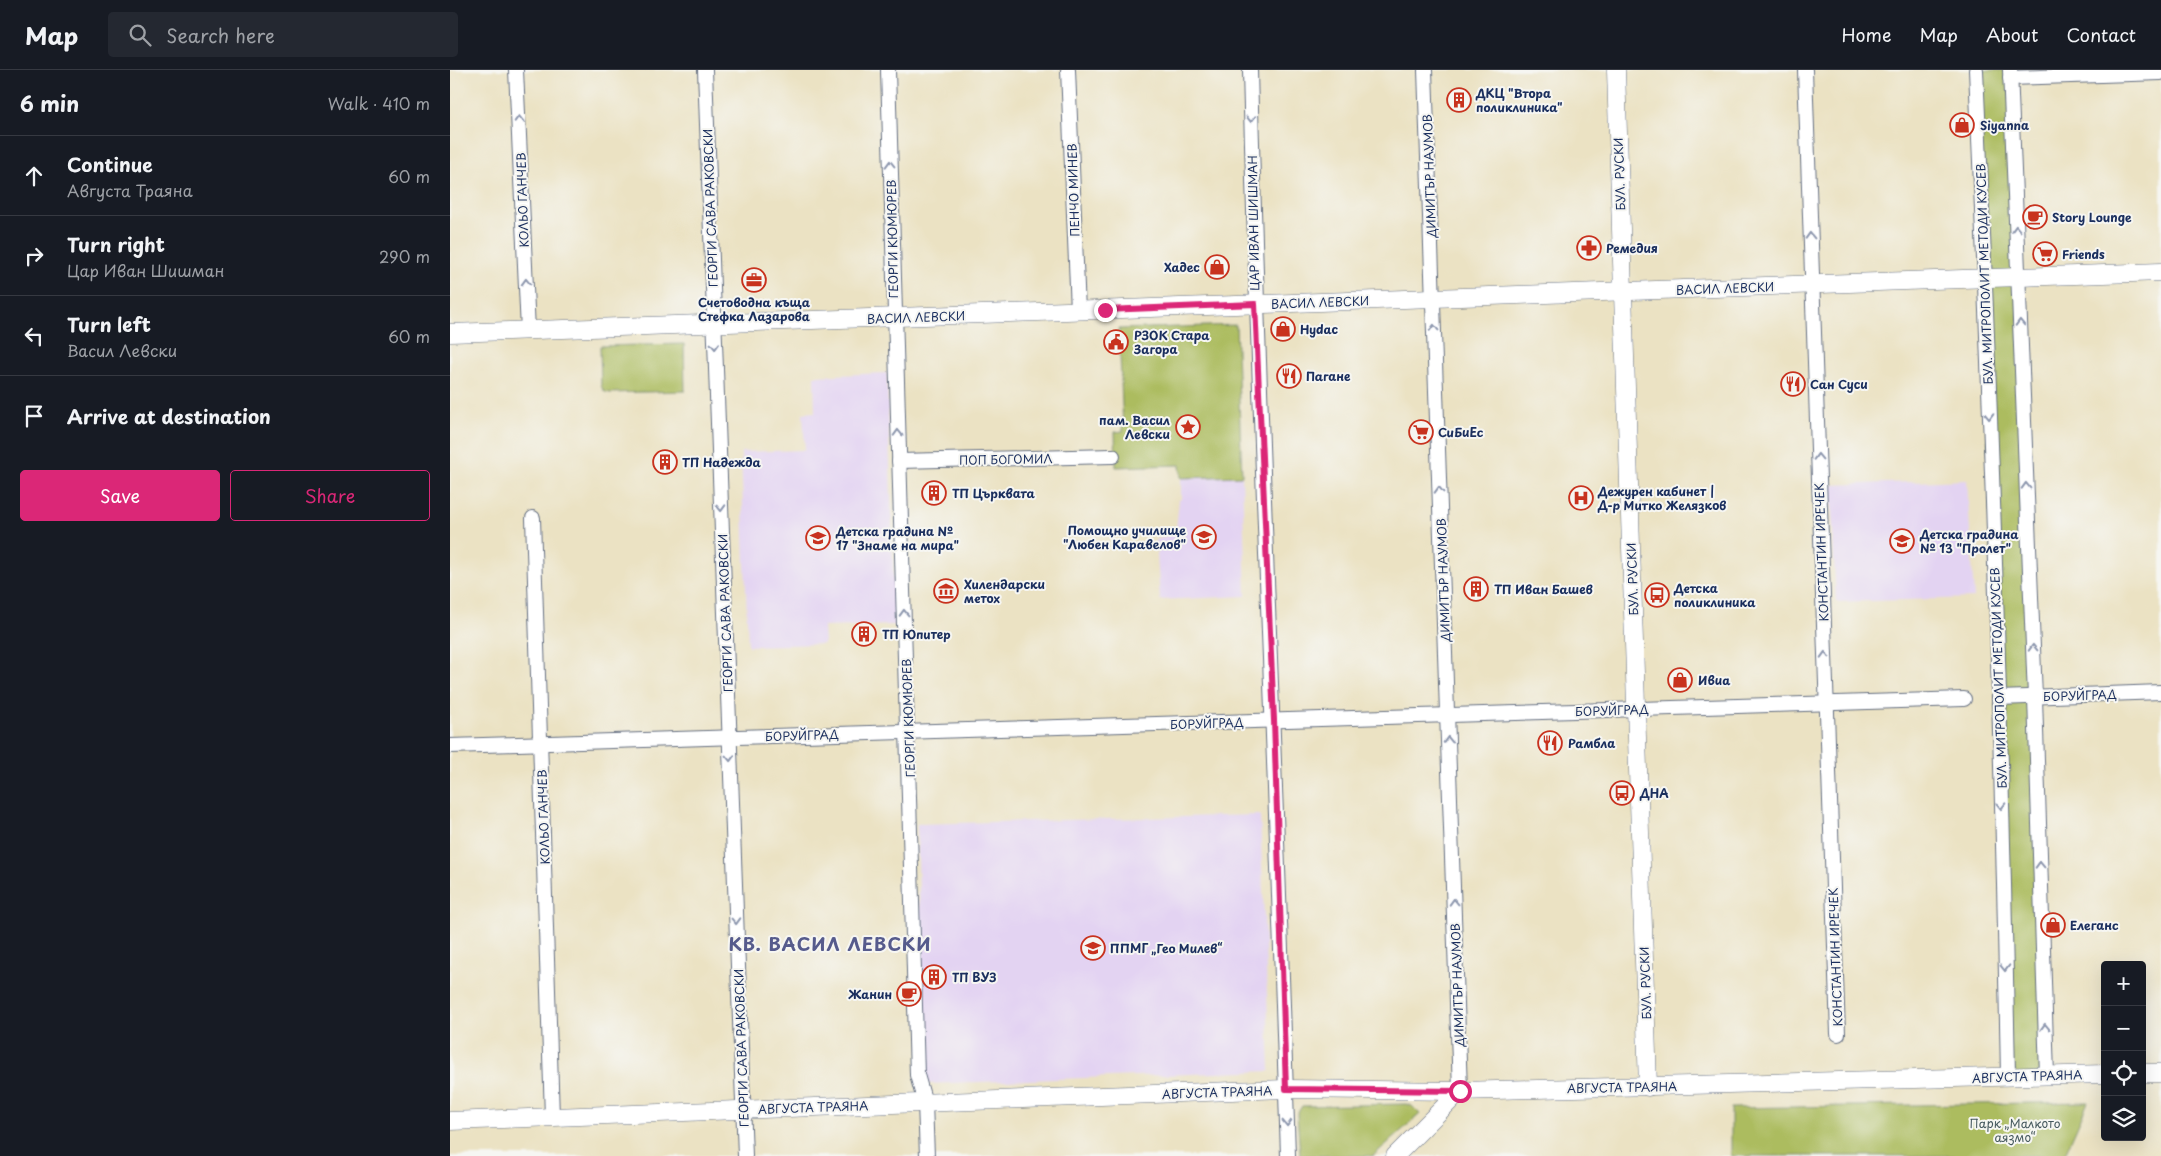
<!DOCTYPE html>
<meta charset="utf-8">
<style>
:root{--surface:#171b24;--page:#242831;--text:#f1f3f6;--muted:#9ea1a6;--line:#363941;--accent:#db2777}
body{margin:0;font-family:"Playpen Sans",sans-serif;background:var(--page);color:var(--text)}
.controls{position:absolute;right:15px;bottom:15px;display:grid;overflow:hidden;border-radius:5px;box-shadow:0 5px 20px #0002}
.controls button{width:45px;height:45px;display:grid;place-items:center;padding:0;border:0;border-bottom:1px solid var(--line);background:var(--surface);color:var(--text);font:25px sans-serif}
.stop{position:absolute;width:15px;height:15px;margin:-11px;border:4px solid #db2777;border-radius:50%;background:#fff}
.stop.end{background:#db2777;border-color:#fff;box-shadow:0 1px 5px #0008}
.list{margin:0;padding:0;list-style:none}
h2{display:flex;justify-content:space-between;align-items:center;height:65px;margin:0;padding:0 20px;font-size:21px}
h2 small{font-size:16px;font-weight:400;color:var(--muted)}
.list li{display:grid;grid-template-columns:32px 1fr auto;gap:15px;align-items:center;box-sizing:border-box;height:80px;padding:0 20px;border-top:1px solid var(--line)}
.list b{display:block;font-size:19px;white-space:nowrap}
.list p{margin:0;font-size:16px;white-space:nowrap;color:var(--muted)}
.list em{font-size:16px;font-style:normal;color:var(--muted)}
.actions{display:flex;gap:10px;padding:15px 20px}
.actions a{flex:1;padding:11px 0;border:1px solid var(--accent);border-radius:5px;text-align:center;font-size:18px;color:var(--accent)}
.actions .main{background:var(--accent);color:#fff}
.icon{flex:none;width:28px;height:28px;fill:none;stroke:currentColor;stroke-width:2;stroke-linecap:round;stroke-linejoin:round}
.map{position:relative;flex:none;width:1711px;height:1086px;overflow:hidden}
header{display:flex;align-items:center;gap:30px;box-sizing:border-box;height:70px;padding:0 25px;background:var(--surface);border-bottom:1px solid var(--line)}
header strong{font-size:24px}
nav{display:flex;gap:28px;margin-inline-start:auto;font-size:18px}
.search{width:350px;height:45px;background:var(--page);display:flex;align-items:center;gap:12px;box-sizing:border-box;padding:0 18px;border-radius:5px;color:var(--muted);font-size:19px}
main{display:flex}
aside{flex:1;background:var(--surface)}
.map>svg:first-child{display:block}
.built{fill:#e3d3f2}
.green{fill:#acbc5f;stroke:#64765e}
.lines{fill:none;stroke-linecap:round;stroke-linejoin:round}
.minor-casing{stroke:#646e81;stroke-width:16}
.tertiary-casing{stroke:#646e81;stroke-width:19}
.minor{stroke:#fff;stroke-width:14}
.tertiary{stroke:#fff;stroke-width:18}
.oneway{stroke:#8d97ae}
.route{stroke:#db2777;stroke-width:6}
.labels{text-anchor:middle;dominant-baseline:central;stroke-width:4;stroke-linejoin:round;paint-order:stroke}
.poi-label{font-size:12px;font-weight:bold;fill:#1b2f5e;stroke:#f6f6f2;text-anchor:start}
.street-label{font-size:12px;fill:#1b2f5e;stroke:#f6f6f2}
.park-label{font-size:12px;fill:#46595e;stroke:#f6f6f2}
.district-label{font-size:18px;font-weight:bold;letter-spacing:1px;fill:#565b8c;stroke:#f6f6f2}
</style>
<header>
<strong>Map</strong>
<div class="search"><svg class="icon" aria-label="search" viewBox="0 0 24 24"><circle cx="10" cy="10" r="6"/><path d="M15 15l6 6"/></svg>Search here</div>
<nav><a>Home</a><a>Map</a><a>About</a><a>Contact</a></nav>
</header>
<main>
<aside>
<h2>6 min<small>Walk · 410 m</small></h2>
<ul class="list">
<li><svg class="icon" aria-label="ahead" viewBox="0 0 24 24"><path d="M12 20V5M6 11l6-6 6 6"/></svg><div><b>Continue</b><p>Августа Траяна</p></div><em>60 m</em></li>
<li><svg class="icon" aria-label="right" viewBox="0 0 24 24"><path d="M7 20v-9h11M14 6l5 5-5 5"/></svg><div><b>Turn right</b><p>Цар Иван Шишман</p></div><em>290 m</em></li>
<li><svg class="icon" aria-label="left" viewBox="0 0 24 24"><path d="M17 20v-9H6M10 6l-5 5 5 5"/></svg><div><b>Turn left</b><p>Васил Левски</p></div><em>60 m</em></li>
<li><svg class="icon" aria-label="arrive" viewBox="0 0 24 24"><path d="M6 21V4h12l-3 4 3 4H6"/></svg><div><b>Arrive at destination</b></div></li>
</ul>
<div class="actions"><a class="main">Save</a><a>Share</a></div>
</aside>
<div class="map">
<svg width="1711" height="1086" viewBox="0 0 1711 1086">
<rect width="100%" height="100%" fill="#f6f6f2"/>
<filter id="ink" filterUnits="userSpaceOnUse"><feTurbulence type="fractalNoise" baseFrequency=".02" numOctaves="2"/><feDisplacementMap in="SourceGraphic" scale="10" xChannelSelector="R" yChannelSelector="G"/><feConvolveMatrix kernelMatrix="1 2 1 2 8 2 1 2 1" color-interpolation-filters="sRGB"/></filter>
<filter id="wash" filterUnits="userSpaceOnUse"><feTurbulence type="fractalNoise" baseFrequency=".0096" numOctaves="4" result="noise"/><feDisplacementMap in="SourceGraphic" scale="20" xChannelSelector="R" yChannelSelector="G"/><feGaussianBlur stdDeviation="1.12" result="paint"/><feColorMatrix in="noise" values="0 0 0 0 0 0 0 0 0 0 0 0 0 0 0 0 0 1.4 0 .05"/><feComposite in="paint" operator="in"/></filter>
<g filter="url(#wash)">
<rect width="100%" height="100%" fill="#ebe2c3"/>
<!-- built -->
<g class="built">
<polygon points="437,303 445,555 373,557 374,574 298,576 291,382 355,380 353,343 365,342 364,306"/>
<polygon points="792,406 796,526 710,530 706,470 724,463 726,460 729,430 731,429 731,408"/>
<polygon points="1517,410 1524,528 1386,532 1381,415"/>
<polygon points="810,745 820,1001 475,1014 467,754"/>
</g>
<!-- green -->
<g class="green">
<polygon points="1526,0 1559,0 1597,1006 1558,1007"/>
<polygon points="786,255 792,406 731,408 730,395 666,397 665,362 673,361 669,259"/>
<polygon points="234,274 235,321 160,323 155,322 151,316 150,276"/>
<polygon points="1638,1032 1614,1086 1281,1086 1281,1038"/>
<polygon points="957,1034 962,1036 970,1044 923,1086 850,1086 847,1044 852,1036"/>
</g>
</g>
<g filter="url(#ink)">
<g class="lines">
<!-- minor casing -->
<g class="minor-casing">
<g id="minor">
<polyline points="66,0 78,261"/>
<polyline points="255,0 295,1086"/>
<polyline points="438,0 467,1005 475,1033 477,1086"/>
<polyline points="618,0 628,241"/>
<path d="M800 0C809 362 827 724 838 1086"/>
<polyline points="975,0 1010,1021"/>
<polyline points="1355,0 1388,964"/>
<path d="M1526 0C1541 335 1552 671 1558 1007"/>
<polyline points="1560,0 1585,627 1597,1006"/>
<polyline points="1560,8 1711,3"/>
<polyline points="449,391 663,386"/>
<polyline points="83,448 102,1047"/>
<polyline points="1549,628 1711,622"/>
<polyline points="0,676 1514,629"/>
</g>
</g>
<!-- tertiary casing -->
<g class="tertiary-casing">
<g id="tertiary">
<polyline points="1166,0 1198,1017"/>
<polyline points="0,263 1711,202"/>
<polyline points="1692,1003 1711,1003"/>
<polyline points="0,1051 836,1019 1010,1021 1655,1004"/>
<polyline points="945,1086 1010,1021"/>
</g>
</g>
<!-- minor -->
<use href="#minor" class="minor"/>
<!-- tertiary -->
<use href="#tertiary" class="tertiary"/>
</g>
<!-- one-way arrows -->
<defs><path id="oneway-chevron" d="M-2-3.5L2.5 0L-2 3.5" fill="none" stroke-width="1.6" stroke-linecap="round" stroke-linejoin="round" transform="scale(1.25)"/></defs>
<g class="oneway">
<use href="#oneway-chevron" transform="translate(69 49) rotate(-92)"/>
<use href="#oneway-chevron" transform="translate(801 49) rotate(89)"/>
<use href="#oneway-chevron" transform="translate(440 94) rotate(-91)"/>
<use href="#oneway-chevron" transform="translate(1566 159) rotate(-92)"/>
<use href="#oneway-chevron" transform="translate(1360 166) rotate(-92)"/>
<use href="#oneway-chevron" transform="translate(76 212) rotate(-92)"/>
<use href="#oneway-chevron" transform="translate(1570 253) rotate(-92)"/>
<use href="#oneway-chevron" transform="translate(984 258) rotate(-92)"/>
<use href="#oneway-chevron" transform="translate(265 276) rotate(88)"/>
<use href="#oneway-chevron" transform="translate(1539 346) rotate(88)"/>
<use href="#oneway-chevron" transform="translate(448 363) rotate(-92)"/>
<use href="#oneway-chevron" transform="translate(1368 387) rotate(-92)"/>
<use href="#oneway-chevron" transform="translate(1576 416) rotate(-92)"/>
<use href="#oneway-chevron" transform="translate(989 420) rotate(-92)"/>
<use href="#oneway-chevron" transform="translate(271 438) rotate(88)"/>
<use href="#oneway-chevron" transform="translate(454 543) rotate(-92)"/>
<use href="#oneway-chevron" transform="translate(1583 578) rotate(-92)"/>
<use href="#oneway-chevron" transform="translate(1375 585) rotate(-92)"/>
<use href="#oneway-chevron" transform="translate(998 670) rotate(-92)"/>
<use href="#oneway-chevron" transform="translate(280 688) rotate(88)"/>
<use href="#oneway-chevron" transform="translate(1551 736) rotate(89)"/>
<use href="#oneway-chevron" transform="translate(1590 795) rotate(-92)"/>
<use href="#oneway-chevron" transform="translate(1004 832) rotate(-92)"/>
<use href="#oneway-chevron" transform="translate(286 851) rotate(88)"/>
<use href="#oneway-chevron" transform="translate(1555 898) rotate(89)"/>
<use href="#oneway-chevron" transform="translate(1595 957) rotate(-92)"/>
<use href="#oneway-chevron" transform="translate(837 1053) rotate(88)"/>
</g>
</g>
<g class="lines" filter="url(#ink)">
<!-- route -->
<polyline class="route" points="655,240 805,234 824,650 836,1019 1010,1021"/>
</g>
<!-- icons -->
<defs>
<g id="building-ring" transform="scale(1.25)"><circle r="9.5" fill="#f6f6f2" stroke="#c8321e" stroke-width="1.5"/><path d="M-4-6H4V6H1V3H-1V6H-4ZM-2.5-4.3h1.7v1.8h-1.7ZM.8-4.3h1.7v1.8H.8ZM-2.5-1h1.7V.8h-1.7ZM.8-1h1.7V.8H.8Z" fill="#c8321e"/></g>
<g id="shop-ring" transform="scale(1.25)"><circle r="9.5" fill="#f6f6f2" stroke="#c8321e" stroke-width="1.5"/><path d="M-5-2.5h2.3a2.7 3.5 0 0 1 5.4 0H5L5.5 6h-11ZM-1.5-2.5h3a1.5 2.3 0 0 0-3 0Z" fill="#c8321e"/></g>
<g id="cafe-ring" transform="scale(1.25)"><circle r="9.5" fill="#f6f6f2" stroke="#c8321e" stroke-width="1.5"/><path d="M-5.5-4.5H6V0H3Q3 3.5 0 3.5H-2.5Q-5.5 3.5-5.5 0ZM3-3.2v2h1.7v-2ZM-6 4.5H4V6H-6Z" fill="#c8321e"/></g>
<g id="pharmacy-ring" transform="scale(1.25)"><circle r="9.5" fill="#f6f6f2" stroke="#c8321e" stroke-width="1.5"/><path d="M-2-6h4v4h4v4h-4v4h-4v-4h-4v-4h4Z" fill="#c8321e"/></g>
<g id="supermarket-ring" transform="scale(1.25)"><circle r="9.5" fill="#f6f6f2" stroke="#c8321e" stroke-width="1.5"/><path d="M-6-5.5h2.5l.6 2H6L4.5 2H-2.5L-4.4-4H-6ZM-1.5 3.2a1.3 1.3 0 1 0 .1 0ZM3 3.2a1.3 1.3 0 1 0 .1 0Z" fill="#c8321e"/></g>
<g id="office-ring" transform="scale(1.25)"><circle r="9.5" fill="#f6f6f2" stroke="#c8321e" stroke-width="1.5"/><path d="M-6-3h4V-5.5h4V-3h4V5H-6ZM-1-4.5V-3h2v-1.5ZM-6 0V1H6V0Z" fill="#c8321e"/></g>
<g id="civic-ring" transform="scale(1.25)"><circle r="9.5" fill="#f6f6f2" stroke="#c8321e" stroke-width="1.5"/><path d="M-.6-6.5H3V-4.5H.6V-3L4-1V1h2V6H-6V1h2V-1L-.6-3ZM-1.2 2.5V6h2.4V2.5Z" fill="#c8321e"/></g>
<g id="restaurant-ring" transform="scale(1.25)"><circle r="9.5" fill="#f6f6f2" stroke="#c8321e" stroke-width="1.5"/><path d="M-5-6h1v4h1v-4h1v4h1v-4h1v5L-1.5 .5V6h-2V.5L-5-1ZM5-6V6H3V1.5H1.5Q1.5-4 5-6Z" fill="#c8321e"/></g>
<g id="sight-ring" transform="scale(1.25)"><circle r="9.5" fill="#f6f6f2" stroke="#c8321e" stroke-width="1.5"/><path d="M0-6L1.8-2.2L6-1.7L2.9 1.2L3.7 5.4L0 3.3L-3.7 5.4L-2.9 1.2L-6-1.7L-1.8-2.2Z" fill="#c8321e"/></g>
<g id="hospital-ring" transform="scale(1.25)"><circle r="9.5" fill="#f6f6f2" stroke="#c8321e" stroke-width="1.5"/><path d="M-5-5h3v3.5h4V-5h3V5h-3V1.5h-4V5h-3Z" fill="#c8321e"/></g>
<g id="school-ring" transform="scale(1.25)"><circle r="9.5" fill="#f6f6f2" stroke="#c8321e" stroke-width="1.5"/><path d="M0-5L7-2L0 1L-7-2ZM-4 1L0 2.5L4 1V4Q0 6-4 4Z" fill="#c8321e"/></g>
<g id="museum-ring" transform="scale(1.25)"><circle r="9.5" fill="#f6f6f2" stroke="#c8321e" stroke-width="1.5"/><path d="M0-6L6-3V-2H-6V-3ZM-5-1h2V3h-2ZM-1-1h2V3h-2ZM3-1h2V3H3ZM-6 4H6V6H-6Z" fill="#c8321e"/></g>
<g id="bus-ring" transform="scale(1.25)"><circle r="9.5" fill="#f6f6f2" stroke="#c8321e" stroke-width="1.5"/><path d="M-5-6H5V4H4V6H2V4H-2V6H-4V4H-5ZM-3.5-4V0h7V-4ZM-3.5 1.2v1.5H-2V1.2ZM2 1.2v1.5H3.5V1.2Z" fill="#c8321e"/></g>
</defs>
<g fill-rule="evenodd">
<use href="#building-ring" x="1009" y="30"/>
<use href="#shop-ring" x="1512" y="55"/>
<use href="#cafe-ring" x="1585" y="147"/>
<use href="#pharmacy-ring" x="1139" y="178"/>
<use href="#supermarket-ring" x="1595" y="184"/>
<use href="#shop-ring" x="767" y="197"/>
<use href="#office-ring" x="304" y="210"/>
<use href="#shop-ring" x="833" y="259"/>
<use href="#civic-ring" x="666" y="272"/>
<use href="#restaurant-ring" x="839" y="306"/>
<use href="#restaurant-ring" x="1343" y="314"/>
<use href="#sight-ring" x="738" y="357"/>
<use href="#supermarket-ring" x="971" y="362"/>
<use href="#building-ring" x="215" y="392"/>
<use href="#building-ring" x="484" y="423"/>
<use href="#hospital-ring" x="1131" y="428"/>
<use href="#school-ring" x="754" y="467"/>
<use href="#school-ring" x="368" y="468"/>
<use href="#school-ring" x="1452" y="471"/>
<use href="#building-ring" x="1026" y="519"/>
<use href="#museum-ring" x="496" y="521"/>
<use href="#bus-ring" x="1207" y="525"/>
<use href="#building-ring" x="414" y="564"/>
<use href="#shop-ring" x="1230" y="610"/>
<use href="#restaurant-ring" x="1100" y="673"/>
<use href="#bus-ring" x="1172" y="723"/>
<use href="#shop-ring" x="1603" y="855"/>
<use href="#school-ring" x="643" y="878"/>
<use href="#building-ring" x="484" y="907"/>
<use href="#cafe-ring" x="459" y="924"/>
</g>
<g class="labels">
<!-- poi labels -->
<g class="poi-label">
<text x="1026" y="23">ДКЦ "Втора<tspan x="1026" dy="14">поликлиника"</tspan></text>
<text x="1530" y="55">Siyanna</text>
<text x="1602" y="147">Story Lounge</text>
<text x="1156" y="178">Ремедия</text>
<text x="1612" y="184">Friends</text>
<text x="750" y="197" text-anchor="end">Хадес</text>
<text x="304" y="232" text-anchor="middle">Счетоводна къща<tspan x="304" dy="14">Стефка Лазарова</tspan></text>
<text x="850" y="259">Hydac</text>
<text x="684" y="265">РЗОК Стара<tspan x="684" dy="14">Загора</tspan></text>
<text x="856" y="306">Пагане</text>
<text x="1360" y="314">Сан Суси</text>
<text x="720" y="350" text-anchor="end">пам. Васил<tspan x="720" dy="14">Левски</tspan></text>
<text x="988" y="362">СиБиЕс</text>
<text x="232" y="392">ТП Надежда</text>
<text x="1148" y="421">Дежурен кабинет |<tspan x="1148" dy="14">Д-р Митко Желязков</tspan></text>
<text x="502" y="423">ТП Църквата</text>
<text x="736" y="460" text-anchor="end">Помощно училище<tspan x="736" dy="14">"Любен Каравелов"</tspan></text>
<text x="386" y="461">Детска градина №<tspan x="386" dy="14">17 "Знаме на мира"</tspan></text>
<text x="1470" y="464">Детска градина<tspan x="1470" dy="14">№ 13 "Пролет"</tspan></text>
<text x="514" y="514">Хилендарски<tspan x="514" dy="14">метох</tspan></text>
<text x="1224" y="518">Детска<tspan x="1224" dy="14">поликлиника</tspan></text>
<text x="1044" y="519">ТП Иван Башев</text>
<text x="432" y="564">ТП Юпитер</text>
<text x="1248" y="610">Ивиа</text>
<text x="1118" y="673">Рамбла</text>
<text x="1190" y="723">ДНА</text>
<text x="1620" y="855">Елеганс</text>
<text x="660" y="878">ППМГ „Гео Милев“</text>
<text x="502" y="907">ТП ВУЗ</text>
<text x="442" y="924" text-anchor="end">Жанин</text>
</g>
<!-- street labels -->
<g class="street-label">
<text transform="translate(1169 104) rotate(-92)">БУЛ. РУСКИ</text>
<text transform="translate(979 106) rotate(-92)">ДИМИТЪР НАУМОВ</text>
<text transform="translate(623 120) rotate(-92)">ПЕНЧО МИНЕВ</text>
<text transform="translate(72 130) rotate(-92)">КОЛЬО ГАНЧЕВ</text>
<text transform="translate(260 138) rotate(-92)">ГЕОРГИ САВА РАКОВСКИ</text>
<text transform="translate(803 153) rotate(-91)">ЦАР ИВАН ШИШМАН</text>
<text transform="translate(442 169) rotate(-91)">ГЕОРГИ КЮМЮРЕВ</text>
<text transform="translate(1534 204) rotate(-92)">БУЛ. МИТРОПОЛИТ МЕТОДИ КУСЕВ</text>
<text transform="translate(1275 218) rotate(-2)">ВАСИЛ ЛЕВСКИ</text>
<text transform="translate(870 232) rotate(-2)">ВАСИЛ ЛЕВСКИ</text>
<text transform="translate(466 247) rotate(-2)">ВАСИЛ ЛЕВСКИ</text>
<text transform="translate(556 389) rotate(-1)">ПОП БОГОМИЛ</text>
<text transform="translate(1371 482) rotate(-92)">КОНСТАНТИН ИРЕЧЕК</text>
<text transform="translate(1182 509) rotate(-92)">БУЛ. РУСКИ</text>
<text transform="translate(993 510) rotate(-92)">ДИМИТЪР НАУМОВ</text>
<text transform="translate(275 543) rotate(-92)">ГЕОРГИ САВА РАКОВСКИ</text>
<text transform="translate(1548 608) rotate(-92)">БУЛ. МИТРОПОЛИТ МЕТОДИ КУСЕВ</text>
<text transform="translate(1630 625) rotate(-2)">БОРУЙГРАД</text>
<text transform="translate(1162 640) rotate(-2)">БОРУЙГРАД</text>
<text transform="translate(458 648) rotate(-92)">ГЕОРГИ КЮМЮРЕВ</text>
<text transform="translate(757 653) rotate(-2)">БОРУЙГРАД</text>
<text transform="translate(352 665) rotate(-2)">БОРУЙГРАД</text>
<text transform="translate(93 747) rotate(-92)">КОЛЬО ГАНЧЕВ</text>
<text transform="translate(1385 887) rotate(-92)">КОНСТАНТИН ИРЕЧЕК</text>
<text transform="translate(1195 913) rotate(-92)">БУЛ. РУСКИ</text>
<text transform="translate(1007 915) rotate(-92)">ДИМИТЪР НАУМОВ</text>
<text transform="translate(291 978) rotate(-92)">ГЕОРГИ САВА РАКОВСКИ</text>
<text transform="translate(1577 1006) rotate(-2)">АВГУСТА ТРАЯНА</text>
<text transform="translate(1172 1017) rotate(-1)">АВГУСТА ТРАЯНА</text>
<text transform="translate(767 1022) rotate(-2)">АВГУСТА ТРАЯНА</text>
<text transform="translate(363 1037) rotate(-2)">АВГУСТА ТРАЯНА</text>
</g>
<!-- park labels -->
<g class="park-label">
<text x="1565" y="1053">Парк „Малкото<tspan x="1565" dy="14">аязмо“</tspan></text>
</g>
<!-- district labels -->
<g class="district-label">
<text x="380" y="873">КВ. ВАСИЛ ЛЕВСКИ</text>
</g>
</g>
</svg>
<div class="controls">
<button>+</button>
<button>−</button>
<button><svg class="icon" aria-label="locate" viewBox="0 0 24 24"><circle cx="12" cy="12" r="6"/><path d="M12 2v4M12 18v4M2 12h4M18 12h4"/></svg></button>
<button><svg class="icon" aria-label="layers" viewBox="0 0 24 24"><path d="M12 4l9 5-9 5-9-5zM3 14l9 5 9-5"/></svg></button>
</div>
<div class="stop" style="left:1010px;top:1021px"></div>
<div class="stop end" style="left:655px;top:240px"></div>
</div>
</main>
